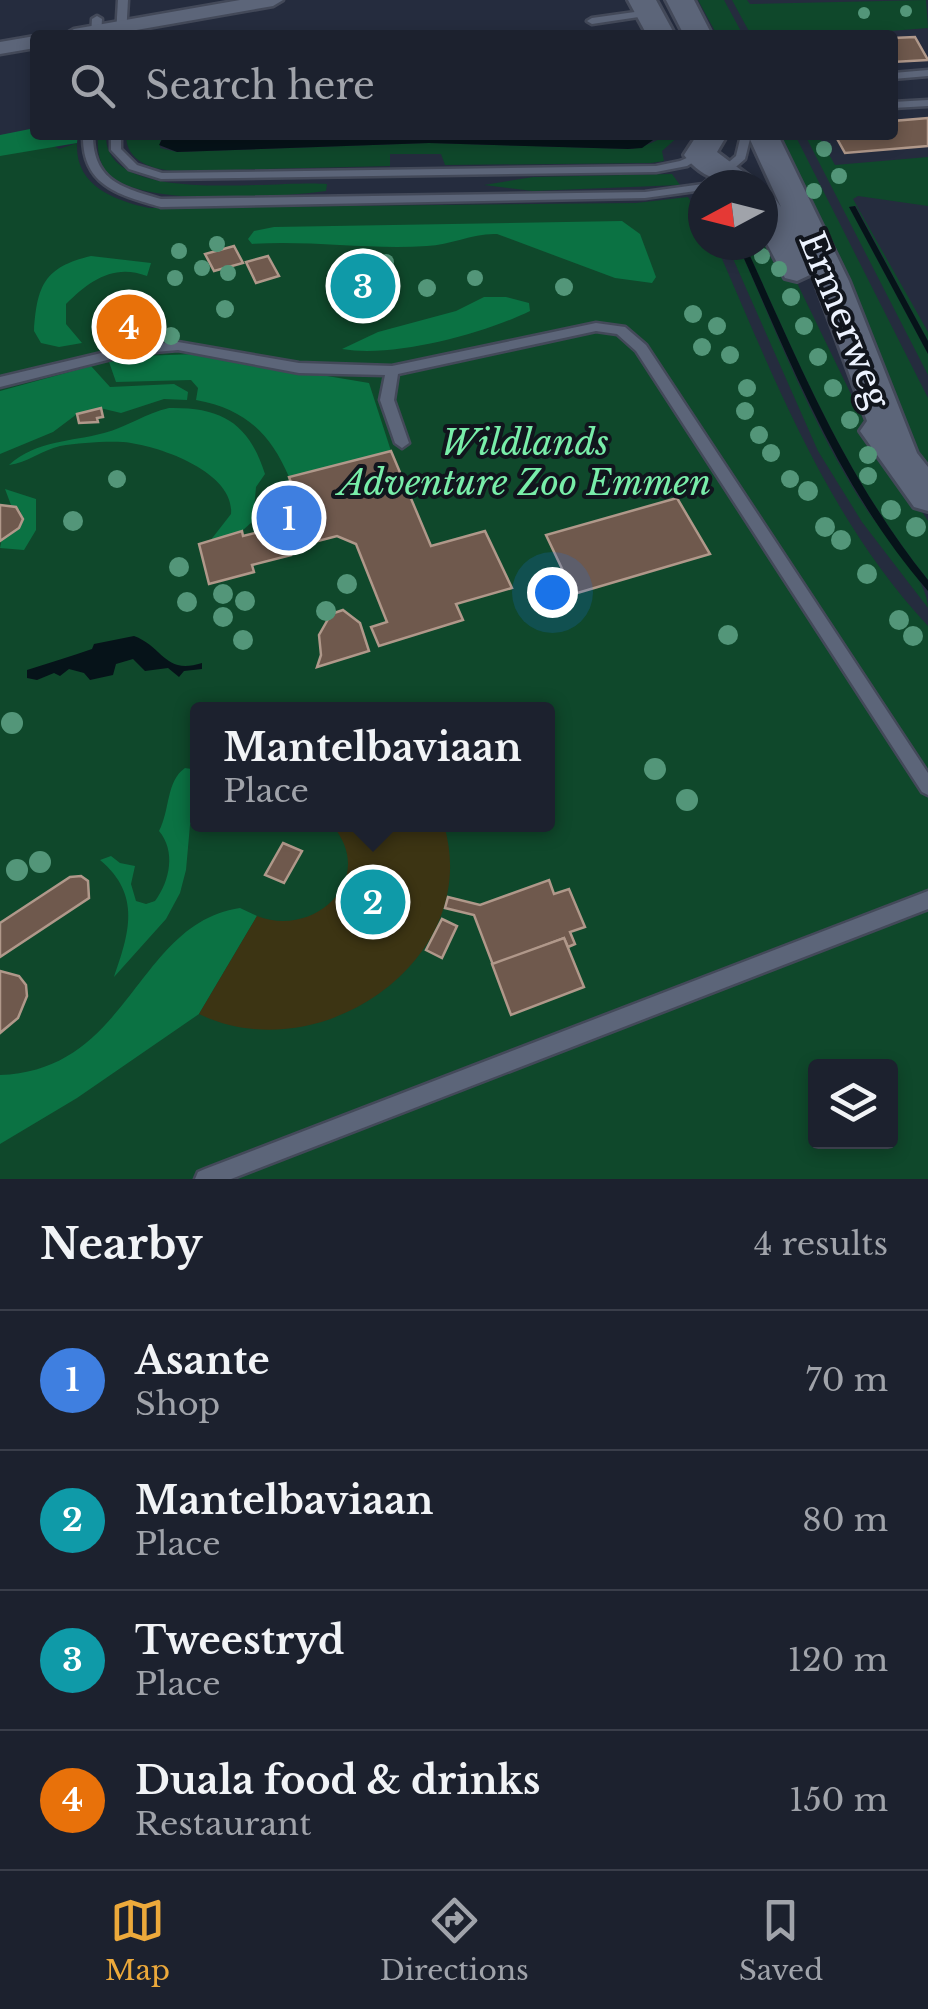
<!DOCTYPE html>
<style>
:root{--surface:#1c212e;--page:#252936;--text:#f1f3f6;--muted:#a0a3aa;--line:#3a3e4a;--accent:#eca93b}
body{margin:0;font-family:"Libre Baskerville",serif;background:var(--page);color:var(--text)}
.controls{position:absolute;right:30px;bottom:30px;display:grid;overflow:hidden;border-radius:10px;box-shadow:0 5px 15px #0003}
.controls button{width:90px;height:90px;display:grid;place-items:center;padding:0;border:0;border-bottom:2px solid var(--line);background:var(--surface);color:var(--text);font:50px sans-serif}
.compass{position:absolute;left:688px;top:170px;width:90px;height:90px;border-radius:50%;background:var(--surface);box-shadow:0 5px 15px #0003;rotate:263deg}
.you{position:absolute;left:552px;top:592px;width:35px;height:35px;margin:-25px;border:8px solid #fff;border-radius:50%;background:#1a73e8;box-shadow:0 0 0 15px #1a73e833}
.badge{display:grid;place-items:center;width:65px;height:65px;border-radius:50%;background:var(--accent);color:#fff;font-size:32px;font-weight:700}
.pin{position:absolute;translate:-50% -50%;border:5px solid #fff;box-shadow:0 2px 10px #0006}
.popup{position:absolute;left:190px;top:702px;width:365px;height:130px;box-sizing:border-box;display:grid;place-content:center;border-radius:10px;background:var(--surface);filter:drop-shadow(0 2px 8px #0005);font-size:32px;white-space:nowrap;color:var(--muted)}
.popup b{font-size:38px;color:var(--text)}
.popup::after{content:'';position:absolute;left:50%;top:100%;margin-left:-20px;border:20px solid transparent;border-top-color:var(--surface)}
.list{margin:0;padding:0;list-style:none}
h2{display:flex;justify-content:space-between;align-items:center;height:130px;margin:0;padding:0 40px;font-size:42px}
h2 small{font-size:32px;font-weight:400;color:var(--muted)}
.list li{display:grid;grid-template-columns:65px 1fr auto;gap:30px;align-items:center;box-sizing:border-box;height:140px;padding:0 40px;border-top:2px solid var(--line)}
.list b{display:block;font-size:38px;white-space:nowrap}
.list p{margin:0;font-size:32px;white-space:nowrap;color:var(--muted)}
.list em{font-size:32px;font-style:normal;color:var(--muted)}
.icon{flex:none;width:55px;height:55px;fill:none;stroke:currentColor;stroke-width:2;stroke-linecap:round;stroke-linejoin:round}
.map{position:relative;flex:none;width:928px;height:1179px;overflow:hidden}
.search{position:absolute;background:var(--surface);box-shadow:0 5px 15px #0003;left:30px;right:30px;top:30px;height:110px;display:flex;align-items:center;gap:25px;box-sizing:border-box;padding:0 35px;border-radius:10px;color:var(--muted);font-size:38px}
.sheet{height:690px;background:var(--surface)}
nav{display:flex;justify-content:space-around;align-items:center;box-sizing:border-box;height:140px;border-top:2px solid var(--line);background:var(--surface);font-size:28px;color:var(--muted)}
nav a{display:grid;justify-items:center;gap:5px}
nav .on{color:var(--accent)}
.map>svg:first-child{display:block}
.green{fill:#0f482b;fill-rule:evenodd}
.forest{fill:#0b7243}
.sand{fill:#3c3413}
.water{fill:#061319}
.building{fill:#6f594d;stroke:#b0988a;stroke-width:2.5}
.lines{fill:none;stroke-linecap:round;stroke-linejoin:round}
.lane-casing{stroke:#434959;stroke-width:5}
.street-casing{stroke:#434959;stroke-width:5}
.secondary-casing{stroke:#434959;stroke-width:6}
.lane{fill:#5c6579;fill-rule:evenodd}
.street{fill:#5c6579;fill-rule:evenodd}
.secondary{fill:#5c6579;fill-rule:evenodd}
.tree{fill:#539679}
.labels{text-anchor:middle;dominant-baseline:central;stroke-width:8;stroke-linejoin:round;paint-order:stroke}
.street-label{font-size:35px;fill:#ecf2fe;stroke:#11151d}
.park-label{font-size:35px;font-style:italic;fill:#78eda9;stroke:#11151d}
</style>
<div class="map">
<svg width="928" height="1179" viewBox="0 0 928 1179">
<rect width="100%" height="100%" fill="#252c3e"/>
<!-- green -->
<g class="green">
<polygon points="698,0 724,0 743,35 717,35"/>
<polygon points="732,0 747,0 750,4 926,0 928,28 840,35 751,35"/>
<path d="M35 135 59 149 77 143C75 186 114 200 149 208L636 203 688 197 703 222V245H716C775 380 826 516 928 626V1179H0V137ZM198 710H548V824H198ZM816 1066H890V1142H816Z"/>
<path d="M98 135H106C104 208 278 179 327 184L326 191C279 197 149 207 112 177 99 167 97 151 98 135Z"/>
<path d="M126 135H262L169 136 160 141V148L177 152 429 143 629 149C649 148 659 135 680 135L662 151 664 161 651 163 445 165 441 154H390V166L177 171C153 170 126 162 126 135Z"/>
<polygon points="769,135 795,135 928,398 928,475"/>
<polygon points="805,135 818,135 835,165 928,157 928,206 858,196 853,199 928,332 928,341 856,206 849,207 928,354 928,375"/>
<polygon points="672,174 680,185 533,191 484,185 533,177"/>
<path d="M763 213 865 423 928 521V580C844 475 800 365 745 245H763Z"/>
<path d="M727 245H738C778 336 814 430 869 513 887 539 928 579 928 608L862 522 818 451Z"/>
</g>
<!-- forest -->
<g class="forest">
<polygon points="35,128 35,135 78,135 77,143 0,156 0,135"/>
<path d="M622 221 640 234 656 277 652 283 615 278 497 234C473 233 451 245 427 246 369 250 310 240 252 244L248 239 254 231 274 227Z"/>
<path d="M91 256 151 263 147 276C114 263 89 281 66 304V324L82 343 59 347 41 343 34 331C37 286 44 267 91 256Z"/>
<path d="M484 297H506L529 303 530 311C483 334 394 358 342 349L378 332 456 311Z"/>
<path d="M196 354 369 383 391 451 289 477C270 433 245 409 196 400L198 388 191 380 116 382 109 362 140 356Z"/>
<polygon points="91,366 110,387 174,384 188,392 187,400 164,399 121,413 100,408 77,414 53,432 0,454 0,391"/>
<path d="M169 408C223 407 249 424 265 474L256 487 253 521 242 531 210 541 231 514C235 472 158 445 123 442 104 441 79 443 60 446 42 450 27 463 9 465 37 440 71 442 104 433 127 427 146 413 169 408Z"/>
<polygon points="5,489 36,499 36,530 24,550 0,548 2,538 18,528 23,519 20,510 11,505"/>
<path d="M185 768 198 770V810L190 825 186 870 180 893 166 919 114 977C129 934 142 895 100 860L111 856 120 863 135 866 131 884 136 901 146 904 155 901C170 881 176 851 159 831 170 811 166 781 185 768Z"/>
<path d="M240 908 257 916 199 1014 77 1098 0 1144V1075C130 1071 136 923 240 908Z"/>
</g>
<!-- sand -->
<path class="sand" d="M332 825H444C484 961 318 1072 199 1014L257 916C316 939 378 878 332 825Z"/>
<!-- water -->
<g class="water">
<polygon points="262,135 660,135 642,148 628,149 429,143 177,152 159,145 162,139 169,136"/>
<polygon points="855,206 928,341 928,354 849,207"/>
<path d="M738 245H745C800 365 844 475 928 580V591C840 490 792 366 738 245Z"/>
<path d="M134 636C164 647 164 675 202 663V669L184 671 179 677 168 668 145 671 133 659 116 664 113 675 90 680 84 673 69 669 60 676 54 673 37 680 27 678V670C49 663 72 656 92 649L94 644Z"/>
</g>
<!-- building -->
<g class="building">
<polygon points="915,37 928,60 893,62 893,38"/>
<polygon points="928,118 928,146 845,153 835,135 893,135 893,121"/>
<polygon points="234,246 243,263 214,271 205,254"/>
<polygon points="268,256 279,276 256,283 246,262"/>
<polygon points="378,264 396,292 345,307 328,278"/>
<polygon points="145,318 150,336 106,345 102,327"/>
<polygon points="101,408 103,417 97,418 98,422 79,423 77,414"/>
<polygon points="391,451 431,546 485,531 512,588 456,604 463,620 379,646 371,627 387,622 356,544 337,536 291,548 274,495 294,491 289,477"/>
<polygon points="677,498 710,554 574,594 546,535"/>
<polygon points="0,505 16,507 23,519 19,528 0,541"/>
<polygon points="283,526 291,555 252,565 254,572 209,584 199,544 242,531 243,536"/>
<polygon points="343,610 360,623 369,651 317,667 321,655 319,635 331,614"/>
<polygon points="283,843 302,851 284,883 265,875"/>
<polygon points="81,876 88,881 89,898 0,957 0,923 70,877"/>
<polygon points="549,880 554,894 569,889 585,927 570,932 575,944 568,947 564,938 493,965 474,915 445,908 448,897 480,905"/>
<polygon points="442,919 457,926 442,958 426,950"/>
<polygon points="564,938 584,987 511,1015 492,964"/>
<polygon points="0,971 19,976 26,985 27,996 18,1018 0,1033"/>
</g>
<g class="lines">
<!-- lane casing -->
<g class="lane-casing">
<g id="lane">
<polygon points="118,0 128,0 126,35 116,35"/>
<polygon points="649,10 652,11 652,15 592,24 587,21 592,18"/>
<polygon points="97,16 102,19 101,35 91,35 92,19"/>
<polygon points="928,70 928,76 893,79 893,73"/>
<polygon points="928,100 928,106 893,108 893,102"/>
<path d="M83 135H93C93 181 123 188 161 199L645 192 703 184 736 156 741 135H751L745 159 715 185H703V190L645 198 161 207C119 195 82 186 83 135Z"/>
<polygon points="111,135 121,135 121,149 137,165 162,173 656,166 680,161 700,152 705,155 687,166 656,172 161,179 129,169 111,150"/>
<polygon points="596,323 625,327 646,345 928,773 928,795 922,792 636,351 617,334 596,331 398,374 394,400 409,443 402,448 395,443 380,400 385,375 299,373 178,350 131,354 0,387 0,377 131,346 178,342 299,363 392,366"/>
<polygon points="928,891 928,909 231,1179 195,1179 198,1172 205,1169"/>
</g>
</g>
<!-- street casing -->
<g class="street-casing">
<g id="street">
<polygon points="240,0 283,0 273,6 108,35 64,35 74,29"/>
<polygon points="35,36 35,48 0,54 0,42"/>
</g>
</g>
<!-- secondary casing -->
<g class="secondary-casing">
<g id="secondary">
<polygon points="628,0 656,0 675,35 647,35"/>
<polygon points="666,0 694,0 712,35 684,35"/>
<path d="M697 135H727L717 152 761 185C731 185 704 182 684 155Z"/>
<polygon points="748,135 778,135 849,281 917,453 928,467 928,511 914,507 860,431 867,421 812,274 797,281 785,278 763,236 763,194 774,197 781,207"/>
</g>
</g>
<!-- lane -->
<use href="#lane" class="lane"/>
<!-- street -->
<use href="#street" class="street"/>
<!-- secondary -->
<use href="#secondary" class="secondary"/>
</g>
<!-- trees -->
<g class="tree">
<circle cx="906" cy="11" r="6"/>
<circle cx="864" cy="13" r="6"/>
<circle cx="824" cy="149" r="8"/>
<circle cx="839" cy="176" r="8"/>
<circle cx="814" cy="191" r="8"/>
<circle cx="217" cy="244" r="8"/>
<circle cx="179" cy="251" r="8"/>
<circle cx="363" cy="256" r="8"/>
<circle cx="762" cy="256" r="8"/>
<circle cx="386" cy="262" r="8"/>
<circle cx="202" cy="268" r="8"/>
<circle cx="779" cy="269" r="8"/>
<circle cx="228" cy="273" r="8"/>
<circle cx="175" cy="278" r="8"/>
<circle cx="475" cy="278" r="8"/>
<circle cx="564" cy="287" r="9"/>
<circle cx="427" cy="288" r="9"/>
<circle cx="791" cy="297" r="9"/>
<circle cx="225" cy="309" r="9"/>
<circle cx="693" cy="314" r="9"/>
<circle cx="717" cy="326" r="9"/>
<circle cx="804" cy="326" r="9"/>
<circle cx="171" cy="336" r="9"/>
<circle cx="702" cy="347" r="9"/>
<circle cx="730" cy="355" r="9"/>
<circle cx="818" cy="357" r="9"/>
<circle cx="747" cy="388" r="9"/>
<circle cx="833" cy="388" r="9"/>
<circle cx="745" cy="411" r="9"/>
<circle cx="850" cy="420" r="9"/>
<circle cx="759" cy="435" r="9"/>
<circle cx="771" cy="453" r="9"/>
<circle cx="868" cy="455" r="9"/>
<circle cx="868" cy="476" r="9"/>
<circle cx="117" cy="479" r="9"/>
<circle cx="790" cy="479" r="9"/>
<circle cx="808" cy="491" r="10"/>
<circle cx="891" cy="510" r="10"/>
<circle cx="73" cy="521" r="10"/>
<circle cx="825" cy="527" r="10"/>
<circle cx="916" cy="527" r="10"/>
<circle cx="841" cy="540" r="10"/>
<circle cx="179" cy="567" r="10"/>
<circle cx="867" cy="574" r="10"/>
<circle cx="347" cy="584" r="10"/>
<circle cx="223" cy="594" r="10"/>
<circle cx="245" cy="601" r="10"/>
<circle cx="187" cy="602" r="10"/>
<circle cx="326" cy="611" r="10"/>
<circle cx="223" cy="617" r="10"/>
<circle cx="899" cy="620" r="10"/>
<circle cx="728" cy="635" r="10"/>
<circle cx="913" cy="636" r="10"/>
<circle cx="243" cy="640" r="10"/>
<circle cx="12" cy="723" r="11"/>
<circle cx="655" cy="769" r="11"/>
<circle cx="687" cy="800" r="11"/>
<circle cx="40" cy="862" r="11"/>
<circle cx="17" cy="870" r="11"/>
</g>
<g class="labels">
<!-- street labels -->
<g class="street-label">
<text transform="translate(845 320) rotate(68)">Ermerweg</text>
</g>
<!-- park labels -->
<g class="park-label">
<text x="525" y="442">Wildlands<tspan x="525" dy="40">Adventure Zoo Emmen</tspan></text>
</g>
</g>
</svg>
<div class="controls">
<button><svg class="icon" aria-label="layers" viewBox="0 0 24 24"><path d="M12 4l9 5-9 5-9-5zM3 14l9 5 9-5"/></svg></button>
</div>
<svg class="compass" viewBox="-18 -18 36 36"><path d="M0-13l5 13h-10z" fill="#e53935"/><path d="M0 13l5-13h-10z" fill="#a0a3aa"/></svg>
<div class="you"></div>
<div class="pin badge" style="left:289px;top:518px;background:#3f7fe0">1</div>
<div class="pin badge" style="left:373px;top:902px;background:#0f9aa8">2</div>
<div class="popup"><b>Mantelbaviaan</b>Place</div>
<div class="pin badge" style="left:363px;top:286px;background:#0f9aa8">3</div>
<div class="pin badge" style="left:129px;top:327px;background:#e8710a">4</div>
<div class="search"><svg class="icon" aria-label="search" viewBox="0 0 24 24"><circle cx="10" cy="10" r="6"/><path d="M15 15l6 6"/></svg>Search here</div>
</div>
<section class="sheet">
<h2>Nearby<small>4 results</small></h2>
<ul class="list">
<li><span class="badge" style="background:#3f7fe0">1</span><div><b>Asante</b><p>Shop</p></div><em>70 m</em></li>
<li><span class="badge" style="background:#0f9aa8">2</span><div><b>Mantelbaviaan</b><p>Place</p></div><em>80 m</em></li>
<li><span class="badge" style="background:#0f9aa8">3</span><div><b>Tweestryd</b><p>Place</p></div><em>120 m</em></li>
<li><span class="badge" style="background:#e8710a">4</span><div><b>Duala food &amp; drinks</b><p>Restaurant</p></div><em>150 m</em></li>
</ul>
</section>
<nav>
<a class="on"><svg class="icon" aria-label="map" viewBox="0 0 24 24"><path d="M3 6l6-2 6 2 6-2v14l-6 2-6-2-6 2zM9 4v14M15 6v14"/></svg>Map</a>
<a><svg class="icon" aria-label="directions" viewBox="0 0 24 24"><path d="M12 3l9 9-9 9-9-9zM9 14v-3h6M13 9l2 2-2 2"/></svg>Directions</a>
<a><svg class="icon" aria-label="saved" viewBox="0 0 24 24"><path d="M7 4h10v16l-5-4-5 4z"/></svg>Saved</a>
</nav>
